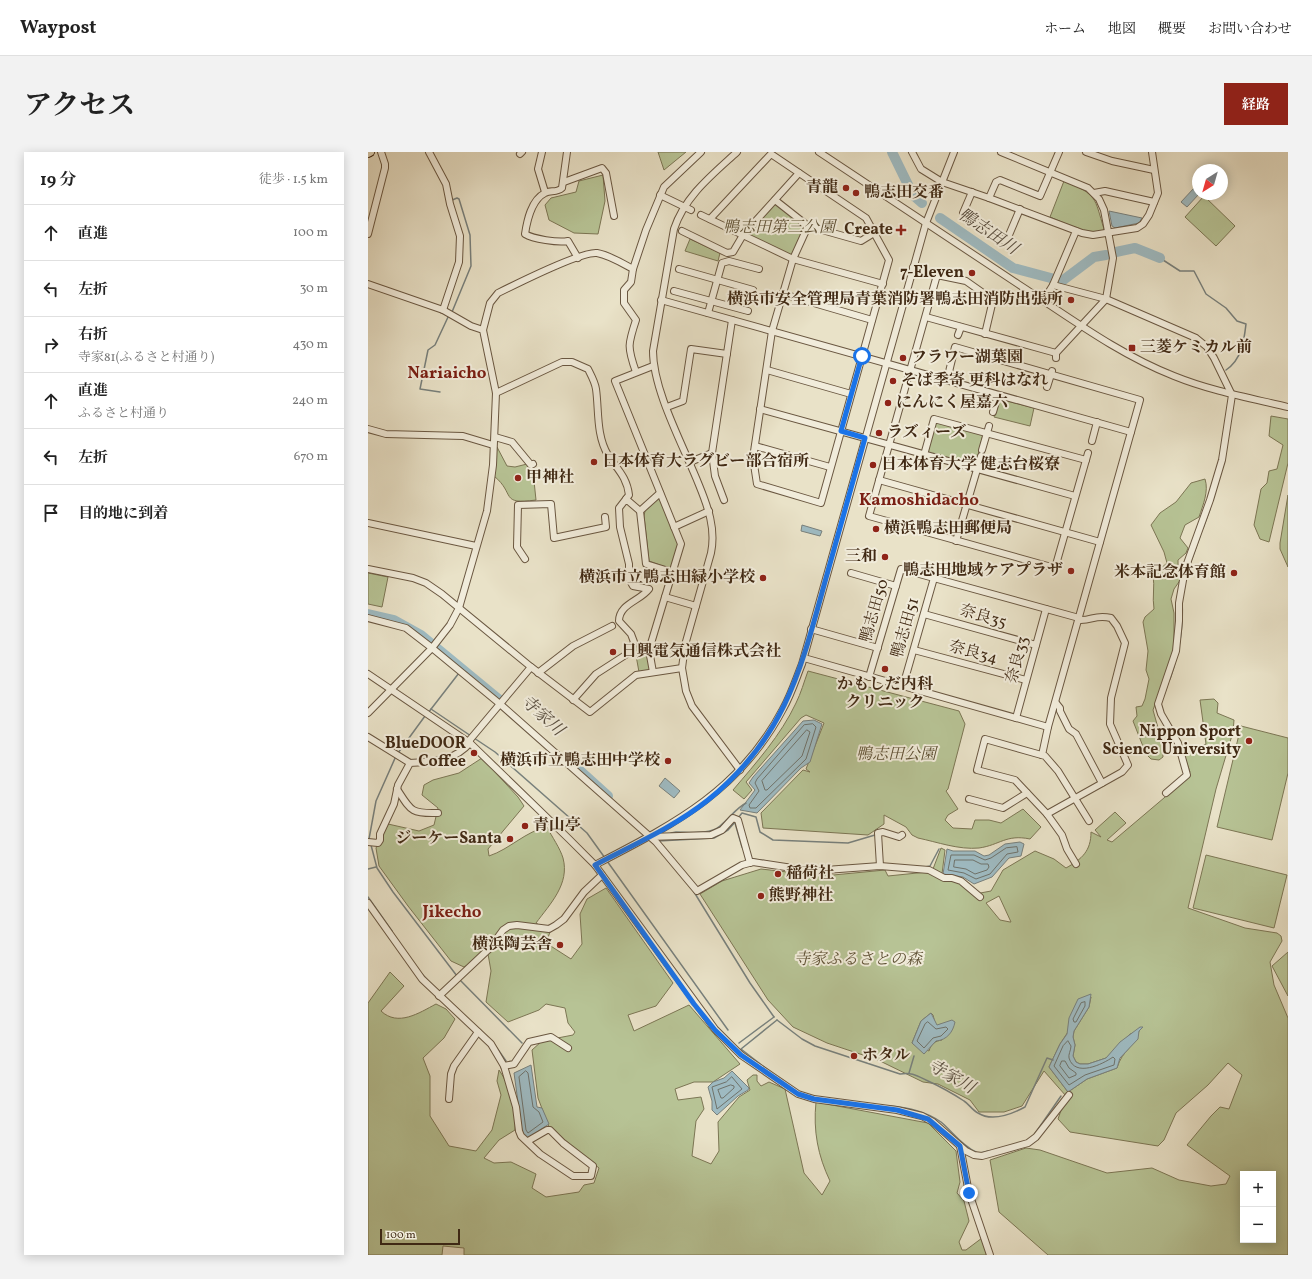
<!DOCTYPE html>
<html lang="ja">
<meta charset="utf-8">
<style>
:root{--surface:#fff;--page:#f2f2f2;--text:#222;--muted:#767676;--line:#e0e0e0;--accent:#8f2418}
body{margin:0;font-family:Vollkorn,"Noto Serif JP",serif;background:var(--page);color:var(--text)}
.controls{position:absolute;right:12px;bottom:12px;display:grid;overflow:hidden;border-radius:0px;box-shadow:0 2px 10px #0003}
.controls button{width:36px;height:36px;display:grid;place-items:center;padding:0;border:0;border-bottom:1px solid var(--line);background:var(--surface);color:var(--text);font:20px sans-serif}
.compass{position:absolute;left:824px;top:12px;width:36px;height:36px;border-radius:50%;background:var(--surface);box-shadow:0 2px 10px #0003;rotate:217deg}
.scale{position:absolute;left:12px;bottom:10px;width:80px;box-sizing:border-box;padding-left:4px;border:2px solid #402914;border-top:0;font-size:11px;line-height:14px;white-space:nowrap;color:#402914;-webkit-text-stroke:3px #f1ecdb;paint-order:stroke}
.stop{position:absolute;width:12px;height:12px;margin:-9px;border:3px solid #1a73e8;border-radius:50%;background:#fff}
.stop.end{background:#1a73e8;border-color:#fff;box-shadow:0 1px 4px #0008}
.list{margin:0;padding:0;list-style:none}
h2{display:flex;justify-content:space-between;align-items:center;height:52px;margin:0;padding:0 16px;font-size:17px}
h2 small{font-size:13px;font-weight:400;color:var(--muted)}
.list li{display:grid;grid-template-columns:26px 1fr auto;gap:12px;align-items:center;box-sizing:border-box;height:56px;padding:0 16px;border-top:1px solid var(--line)}
.list b{display:block;font-size:15px;white-space:nowrap}
.list p{margin:0;font-size:13px;white-space:nowrap;color:var(--muted)}
.list em{font-size:13px;font-style:normal;color:var(--muted)}
.icon{flex:none;width:22px;height:22px;fill:none;stroke:currentColor;stroke-width:2;stroke-linecap:round;stroke-linejoin:round}
.map{position:relative;flex:none;width:920px;height:1103px;overflow:hidden;border-radius:0px}
header{display:flex;align-items:center;gap:24px;box-sizing:border-box;height:56px;padding:0 20px;background:var(--surface);border-bottom:1px solid var(--line)}
header strong{font-size:19px}
nav{display:flex;gap:22px;margin-inline-start:auto;font-size:14px}
.intro{display:flex;align-items:center;justify-content:space-between;box-sizing:border-box;height:96px;padding:0 24px}
h1{margin:0;font-size:28px}
.button{padding:10px 18px;border-radius:0px;background:var(--accent);color:#fff;font-size:14px;font-weight:700}
main{display:flex;gap:24px;padding:0 24px}
aside{flex:1;background:var(--surface);border-radius:0px;box-shadow:0 2px 10px #0003}
.map>svg:first-child{display:block}
.green{fill:#b7c395;stroke:#7c7654;fill-rule:evenodd}
.water{fill:#9ebac1;stroke:#78807c}
.lines{fill:none;stroke-linecap:round;stroke-linejoin:round}
.shore{stroke:#6f726a;stroke-width:1}
.stream{stroke:#78807c;stroke-width:1.5}
.river{stroke:#9ebac1;stroke-width:10}
.minor-casing{stroke:#6a5741;stroke-width:8}
.major-casing{stroke:#402914;stroke-width:10}
.minor{stroke:#f1ecdb;stroke-width:6}
.major{stroke:#e9e2c8;stroke-width:8}
.route{stroke:#1a73e8;stroke-width:5}
.poi-dot{fill:#8f2418;stroke:#f1ecdb;stroke-width:1.5}
.labels{text-anchor:middle;dominant-baseline:central;stroke-width:4;stroke-linejoin:round;paint-order:stroke}
.poi-label{font-size:16px;font-weight:bold;fill:#402914;stroke:#f1ecdb;text-anchor:start}
.park-label{font-size:16px;font-style:italic;fill:#5e5034;stroke:#f1ecdb}
.street-label{font-size:16px;fill:#402914;stroke:#f1ecdb}
.water-label{font-size:17px;font-style:italic;fill:#584d3f;stroke:#f1ecdb}
.neighbourhood-label{font-size:17px;font-weight:bold;fill:#7a1f14;stroke:#f1ecdb}
</style>
<header>
<strong>Waypost</strong>
<nav><a>ホーム</a><a>地図</a><a>概要</a><a>お問い合わせ</a></nav>
</header>
<div class="intro"><h1>アクセス</h1><a class="button">経路</a></div>
<main>
<aside>
<h2>19 分<small>徒歩 · 1.5 km</small></h2>
<ul class="list">
<li><svg class="icon" aria-label="ahead" viewBox="0 0 24 24"><path d="M12 20V5M6 11l6-6 6 6"/></svg><div><b>直進</b></div><em>100 m</em></li>
<li><svg class="icon" aria-label="left" viewBox="0 0 24 24"><path d="M17 20v-9H6M10 6l-5 5 5 5"/></svg><div><b>左折</b></div><em>30 m</em></li>
<li><svg class="icon" aria-label="right" viewBox="0 0 24 24"><path d="M7 20v-9h11M14 6l5 5-5 5"/></svg><div><b>右折</b><p>寺家81(ふるさと村通り)</p></div><em>430 m</em></li>
<li><svg class="icon" aria-label="ahead" viewBox="0 0 24 24"><path d="M12 20V5M6 11l6-6 6 6"/></svg><div><b>直進</b><p>ふるさと村通り</p></div><em>240 m</em></li>
<li><svg class="icon" aria-label="left" viewBox="0 0 24 24"><path d="M17 20v-9H6M10 6l-5 5 5 5"/></svg><div><b>左折</b></div><em>670 m</em></li>
<li><svg class="icon" aria-label="arrive" viewBox="0 0 24 24"><path d="M6 21V4h12l-3 4 3 4H6"/></svg><div><b>目的地に到着</b></div></li>
</ul>
</aside>
<div class="map">
<svg width="920" height="1103" viewBox="0 0 920 1103">
<rect width="100%" height="100%" fill="#e9e2c8"/>
<filter id="stains"><feTurbulence type="fractalNoise" baseFrequency=".005" numOctaves="4"/><feColorMatrix values="0 0 0 0 .2 0 0 0 0 .09 0 0 0 0 .02 0 0 0 .5 -.17"/></filter>
<radialGradient id="worn" r=".72"><stop offset=".6" stop-color="#630" stop-opacity="0"/><stop offset="1" stop-color="#630" stop-opacity=".3"/></radialGradient>
<!-- green -->
<g class="green">
<polygon points="290,0 318,0 296,18"/>
<polygon points="235,23 237,49 230,82 206,81 181,68 177,53 183,46 208,40 211,29"/>
<path d="M696 29C730 43 726 45 736 77L734 80 715 79 682 65Z"/>
<polygon points="836,44 867,74 848,94 817,65"/>
<polygon points="407,48 440,74 426,105 378,82"/>
<polygon points="322,87 352,101 350,109 317,99"/>
<polygon points="631,247 666,256 662,274 626,265"/>
<polygon points="903,264 920,267 920,311 901,390 892,387 886,373 893,337 899,331 901,319 909,317 915,293 901,284"/>
<polygon points="570,270 615,282 608,313 606,314 563,302 560,300 567,271"/>
<path d="M129 295 139 314 147 315 159 312 166 329 168 348C131 353 148 342 126 324Z"/>
<path d="M837 327C841 339 835 353 831 365L817 373 812 386 820 396 818 401 810 408V416L808 421 813 427 806 437 803 447 806 461V499L785 558 794 590 795 605 791 608 783 607 778 602 765 569 769 564 768 555 774 554 777 547 781 527 778 518 780 499 775 470 777 465 786 457C784 445 787 435 785 423L799 411 796 400 783 373 792 361 808 350 823 331Z"/>
<polygon points="920,343 920,415 912,397 912,391"/>
<polygon points="290,347 293,347 311,392 303,415 300,416 281,409 276,364 277,359"/>
<polygon points="0,421 20,425 14,455 0,452"/>
<polygon points="269,492 278,498 282,516 280,519 271,520 267,498"/>
<path d="M440 519 591 559 597 572 580 637 578 639 590 657 580 663 577 668 585 676 604 677 607 668H621L633 671 655 657 673 675 662 687C638 682 632 693 611 696 591 698 569 690 550 686L544 683 538 675 516 663V672L500 683 395 676 393 661 435 618 442 620 438 617 456 571 438 563 433 566 378 630 384 638 376 647 365 638C388 611 413 583 428 551 433 541 436 530 440 519Z"/>
<path d="M846 547 850 551 849 561 866 568 865 580 848 637 820 756 877 776 909 781 913 784 914 789 902 810 906 833 920 866V1103H680L631 1060 622 1008 658 996 672 998 739 1021 784 1016 811 1028 843 1034 858 1032 862 1024 819 993 843 964 852 955 861 957 874 923 860 911 840 933 808 961 796 988 790 994 702 980 690 967 698 944 676 919 654 954 636 960H611L602 948 570 932 555 930 510 908 459 891 425 875 400 848 332 742 354 729 393 717 455 724 517 718 520 724 559 720 596 728 607 742 623 739 635 718 667 699 686 707 698 716C714 707 723 699 723 680L733 685 727 678 747 660 758 671 739 688 744 690 816 629 822 620 816 603 838 592 832 548ZM631 744 643 770H642L632 768 618 751ZM723 845 721 855 706 879 705 885 707 893 705 904 708 910 712 912H720L738 906 762 882 771 879C768 894 754 898 749 916L719 927 700 940 681 915 692 892ZM563 861 565 863 567 871 569 874 573 872 574 888C567 889 563 892 561 899L544 891 553 869ZM875 1022H905V1088H875Z"/>
<polygon points="873,574 920,586 920,621 904,688 849,675"/>
<path d="M114 606 150 645 156 654 120 697 121 704C142 697 158 679 179 675 184 685 192 696 195 706 202 732 182 752 168 771L182 780 178 791 203 807 214 792 212 762 219 747 238 736 305 831 288 854 260 863 266 879 321 853 372 912 345 930H326L307 937 310 948 333 945 336 957 328 969 324 1004 343 1012 351 999 350 970 371 945 382 938 379 928 385 923H389V929L393 934 401 930 417 937 436 1021 454 1043 462 1029C450 1004 445 979 448 950L560 971 588 999 592 1030 589 1041 596 1049 601 1069 591 1090 594 1098H598L614 1086 619 1103H96V1096L75 1094 74 1103H0V851L22 820 36 834 13 859C30 875 51 861 68 852L78 857 87 867 76 886 55 906 62 924V964L81 994 108 999 124 978 133 943 129 929 131 918C142 933 149 959 147 978L131 988 116 1006 126 1011 143 1010 168 1022 164 1036 178 1045 211 1040 216 1033 226 1031 231 1016 181 975 170 946 164 898 174 889 205 883 207 880 200 871 197 856 178 852 171 858 140 870 118 850 123 819 120 802 96 815 83 809 40 754 11 714 8 696 20 672 51 679 66 673 70 656 54 643 56 633 65 628 91 621Z"/>
<polygon points="573,696 577,698 574,722 565,717"/>
<polygon points="838,703 919,723 906,776 825,756"/>
<polygon points="920,800 920,844 904,814"/>
</g>
<!-- water -->
<g class="water">
<polygon points="826,36 831,42 819,55 813,50"/>
<polygon points="741,59 774,66 771,71 747,76 744,74"/>
<polygon points="434,373 454,379 452,384 433,379"/>
<polygon points="446,568 454,572 442,610 433,616 389,661 372,658 387,638 381,631 385,625 435,569"/>
<polygon points="297,626 312,639 306,646 291,634"/>
<polygon points="652,690 656,692 653,704 641,706 624,725 606,732 595,725 575,722 579,697 585,699 607,699 616,704 621,703 637,692"/>
<polygon points="723,842 721,855 706,879 705,885 707,893 705,904 708,910 712,912 720,912 738,906 752,890 772,875 775,875 771,879 770,887 752,906 749,916 719,927 700,940 681,915 692,892 699,882 701,866 710,847"/>
<path d="M563 861 569 873 584 868 587 870C585 880 579 888 568 889L556 902 544 891 553 869Z"/>
<polygon points="163,913 169,955 174,956 181,972 160,986 155,983 154,979 146,921"/>
<polygon points="364,919 381,936 380,938 370,944 349,963 344,958 344,949 340,935 345,930 356,926"/>
</g>
<g class="lines">
<!-- shore -->
<g class="shore">
<polygon points="445,572 448,575 438,607 388,656 382,656 381,653 391,639 387,631 389,627 436,573"/>
<polygon points="439,578 442,580 434,604 399,638 397,638 394,629"/>
<polygon points="649,695 650,700 639,702 622,722 608,727 596,721 580,718 583,703 606,703 617,708 623,706 638,696"/>
<polygon points="587,708 605,708 613,712 620,712 621,715 619,718 607,722 598,717 586,715"/>
<polygon points="717,850 717,854 708,870 706,870 705,867 713,851"/>
<polygon points="560,870 568,877 578,875 580,877 573,884 565,886 556,896 549,889 557,872"/>
<path d="M700 889 703 894C703 898 700 903 701 906 707 926 735 912 745 905L747 907 746 913 717 923 701 933 686 914 695 894Z"/>
<polygon points="694,909 697,909 701,916 708,921 708,923 701,926 692,914"/>
<polygon points="158,919 160,921 165,955 171,960 175,970 160,981 158,978 151,925"/>
<polygon points="364,925 374,937 349,957 344,935 358,930"/>
<polygon points="363,933 366,934 366,936 355,946 353,946 350,938"/>
</g>
<!-- stream -->
<g class="stream">
<polyline points="82,49 89,46 91,47 102,83 103,114 84,160"/>
<path d="M792 106 812 119H826L838 142 858 156 869 169 878 172C876 189 874 207 858 218"/>
<polyline points="72,240 52,237 60,198 67,193 81,163"/>
<polyline points="835,376 842,357"/>
<polyline points="822,412 832,384"/>
<path d="M802 527C811 501 816 477 814 449"/>
<polyline points="796,543 799,534"/>
<polyline points="63,557 103,584"/>
<polyline points="60,561 91,521"/>
<polyline points="106,586 127,600 219,681 237,706"/>
<polyline points="30,601 57,564"/>
<polyline points="370,666 374,661 388,665 392,680 405,688 480,691 507,683"/>
<polyline points="367,671 374,695"/>
<path d="M303 681 308 680C321 680 342 683 352 674 362 666 367 657 378 651"/>
<polyline points="1,687 8,649 28,604"/>
<polyline points="290,689 346,686 360,678 368,669"/>
<polyline points="3,693 9,716 25,740 89,824"/>
<polyline points="383,707 399,709"/>
<polyline points="239,709 360,878"/>
<polyline points="557,715 562,714 571,697"/>
<polyline points="0,717 8,715"/>
<polyline points="326,740 382,831 406,865"/>
<polyline points="0,745 24,779"/>
<polyline points="54,822 63,832"/>
<polyline points="91,827 154,891"/>
<path d="M409 868 434 887 447 894 532 922C543 920 548 923 558 928 571 934 584 941 596 949 601 952 604 958 610 961 624 970 644 962 657 955L679 906 685 908"/>
<polyline points="124,889 138,909"/>
<polyline points="371,891 406,865"/>
<polyline points="401,919 373,897 409,868"/>
<polyline points="541,921 546,904"/>
<path d="M523 954C541 956 557 959 573 970 585 980 593 993 608 1000"/>
<polyline points="666,983 693,944"/>
<polyline points="612,1001 620,999"/>
</g>
<!-- river -->
<g class="river">
<polyline points="524,0 545,43 554,51"/>
<polyline points="572,66 645,116 694,129 726,105 738,103"/>
<polyline points="748,100 767,96 792,106"/>
<polyline points="0,462 26,468 53,483 133,549"/>
<polyline points="198,606 240,644"/>
</g>
<!-- minor casing -->
<g class="minor-casing">
<g id="minor">
<polyline points="61,0 78,32 82,52 92,84 91,110 75,158"/>
<polyline points="174,0 170,17 177,40"/>
<path d="M199 0 194 36C189 41 182 38 177 41 163 48 159 69 157 82 165 87 190 91 200 89L210 106"/>
<path d="M369 0C344 23 317 44 306 77L285 199C285 239 316 295 331 333 340 355 348 377 343 401L317 493 314 516 318 539 324 554 372 618"/>
<path d="M451 0C518 44 584 88 650 132 701 165 750 202 806 224 843 239 882 246 920 255"/>
<polyline points="544,0 553,17 574,30 621,46 714,81 725,83 769,76 775,72 781,63 790,41 784,0"/>
<polyline points="633,0 720,36 731,47 736,58 745,106 738,147 688,201 688,206"/>
<polyline points="718,0 744,9 786,18"/>
<polyline points="152,2 154,0"/>
<polyline points="196,30 234,16 238,21 246,64"/>
<polyline points="604,40 595,61 638,90 652,57"/>
<polyline points="726,41 737,39 786,50"/>
<polyline points="292,43 323,58"/>
<polyline points="621,46 628,30 632,28 672,44 691,0"/>
<polyline points="407,48 440,74 493,89 506,81"/>
<polyline points="333,63 425,107 515,132"/>
<polyline points="342,67 403,2 498,66 521,108 453,351 389,332 385,306 404,179 425,107 440,74"/>
<polyline points="314,79 359,101 365,100 375,83 431,21"/>
<polyline points="0,82 17,16 17,12 13,0"/>
<polyline points="545,115 569,123"/>
<polyline points="265,117 278,78 296,35 333,0"/>
<polyline points="311,117 385,138"/>
<polyline points="0,132 75,158 103,174 115,178 128,241 125,313 119,359 91,456 82,473 64,496 0,561"/>
<polyline points="685,133 738,147 828,186 839,195 846,206 864,243 854,308 842,348 817,417 811,451 811,469 808,499 790,552 793,562 810,591 819,623 798,641"/>
<polyline points="306,139 380,159"/>
<polyline points="415,142 504,168"/>
<polyline points="293,148 763,280"/>
<polyline points="675,149 685,133 708,79"/>
<polyline points="340,161 354,111 361,109 391,117"/>
<polyline points="558,165 688,201"/>
<path d="M115 178 122 151 130 141C146 133 214 99 229 101 241 103 254 111 265 117L263 130 256 138V151L268 168C260 192 259 195 268 220"/>
<polyline points="617,182 625,148 598,129 569,123 501,364 687,416 720,301"/>
<polyline points="590,183 593,175"/>
<polyline points="285,214 247,229 313,392 281,498 285,520"/>
<polyline points="399,218 483,242"/>
<polyline points="679,235 684,219"/>
<path d="M128 241 194 210H204L220 217C223 223 227 230 228 237 231 258 228 283 240 303 249 317 259 325 261 343L258 347"/>
<polyline points="299,255 315,249 323,197 359,202"/>
<polyline points="392,257 707,344"/>
<polyline points="625,260 630,243"/>
<polyline points="0,277 18,282 95,284 125,293"/>
<polyline points="127,285 144,290 163,313 165,312"/>
<polyline points="724,289 729,270"/>
<polyline points="387,294 462,315"/>
<polyline points="614,298 621,274"/>
<polyline points="556,303 566,267 718,308"/>
<polyline points="322,310 344,301"/>
<polyline points="511,328 732,390"/>
<polyline points="292,341 272,359 278,412 304,420"/>
<polyline points="356,348 347,324 344,301 364,168"/>
<polyline points="0,371 108,394"/>
<polyline points="306,375 341,359"/>
<polyline points="588,389 613,304"/>
<polyline points="157,407 149,395 150,353 183,352 186,386 238,375 237,365"/>
<polyline points="0,417 45,426 58,431 74,442 163,515 222,560 268,523 314,516"/>
<polyline points="483,421 528,434"/>
<polyline points="297,445 328,454"/>
<polyline points="556,462 668,493"/>
<polyline points="0,466 38,476 64,496 132,552 288,690 329,739 374,713 385,710 444,719 512,714 561,718 576,726 584,726 593,729 612,745"/>
<polyline points="443,477 510,496"/>
<polyline points="546,498 658,528"/>
<polyline points="436,506 680,575 772,248 587,195 579,228"/>
<polyline points="170,521 205,494 244,474"/>
<polyline points="0,522 102,591 201,687 227,713 347,877 373,903 430,942 446,947 529,958 554,964 565,970 598,999 606,1003 614,1004 660,991 668,985 701,943"/>
<polyline points="501,525 533,417 711,466"/>
<polyline points="535,534 566,426"/>
<path d="M205 548 228 522 259 502 266 490 263 482 251 469C251 452 272 449 281 437L265 434 261 427V412L252 375 251 356 258 347 272 359"/>
<polyline points="688,551 692,556 692,559 701,577 708,582 734,631"/>
<polyline points="648,566 678,457"/>
<polyline points="0,585 42,611"/>
<polyline points="100,590 163,515"/>
<polyline points="674,603 680,575"/>
<path d="M29 637C43 659 43 662 70 661"/>
<polyline points="601,647 635,656 659,641"/>
<path d="M679 662 754 620 760 613 742 572 743 546 757 491 749 474 743 466C727 462 724 469 711 468"/>
<polyline points="281,685 343,683 354,678 365,666 370,668 382,711"/>
<path d="M0 690 10 691 12 688V682L26 652 30 633 42 611C66 609 85 610 102 591"/>
<polyline points="708,712 699,697 694,683 679,662 647,628 609,618 617,587 677,604 690,619 721,669"/>
<path d="M227 713C306 672 372 639 415 557 423 543 428 527 434 512L558 71 586 0"/>
<polyline points="512,714 510,681 515,680 531,685 534,683"/>
<polyline points="0,751 54,827 123,892 136,914 148,955 151,979 153,984 172,1002 205,1024 223,1024 225,1014 195,991 182,978 179,978 160,989"/>
<polyline points="71,844 122,796 135,778 141,774 149,773 181,777 188,773 196,767 216,740 234,723"/>
<polyline points="136,914 146,912 161,890 183,885 200,896"/>
<polyline points="81,947 83,922 86,914 110,880"/>
<polyline points="592,994 601,1041 622,1103"/>
</g>
</g>
<!-- major casing -->
<g class="major-casing">
<polyline id="major" points="0,1 2,0"/>
</g>
<!-- minor -->
<use href="#minor" class="minor"/>
<!-- major -->
<use href="#major" class="major"/>
</g>
<g class="lines">
<!-- route -->
<path class="route" d="M494 204 473 279 497 286C484 332 471 379 458 426 433 517 418 585 340 648 306 675 265 693 227 713L326 852 347 878 373 903 430 942 446 947 529 958 560 967 592 994 601 1041"/>
</g>
<!-- markers -->
<g class="poi-dot">
<circle cx="478" cy="36" r="4"/>
<circle cx="488" cy="41" r="4"/>
<path d="M531 72h4v4h4v4h-4v4h-4v-4h-4v-4h4z"/>
<circle cx="604" cy="121" r="4"/>
<circle cx="703" cy="148" r="4"/>
<rect x="760" y="192" width="8" height="8" rx="2"/>
<circle cx="535" cy="206" r="4"/>
<circle cx="525" cy="229" r="4"/>
<circle cx="520" cy="251" r="4"/>
<circle cx="511" cy="281" r="4"/>
<circle cx="226" cy="310" r="4"/>
<circle cx="505" cy="313" r="4"/>
<circle cx="150" cy="326" r="4"/>
<circle cx="508" cy="377" r="4"/>
<circle cx="517" cy="405" r="4"/>
<circle cx="703" cy="419" r="4"/>
<circle cx="866" cy="421" r="4"/>
<circle cx="395" cy="426" r="4"/>
<circle cx="245" cy="500" r="4"/>
<circle cx="517" cy="517" r="4"/>
<circle cx="881" cy="589" r="4"/>
<circle cx="106" cy="601" r="4"/>
<circle cx="300" cy="609" r="4"/>
<circle cx="157" cy="674" r="4"/>
<circle cx="142" cy="687" r="4"/>
<circle cx="410" cy="722" r="4"/>
<circle cx="393" cy="744" r="4"/>
<circle cx="192" cy="793" r="4"/>
<circle cx="486" cy="904" r="4"/>
</g>
<g class="labels">
<!-- poi labels -->
<g class="poi-label">
<text x="470" y="36" text-anchor="end">青龍</text>
<text x="496" y="41">鴨志田交番</text>
<text x="525" y="78" text-anchor="end">Create</text>
<text x="596" y="121" text-anchor="end">7-Eleven</text>
<text x="695" y="148" text-anchor="end">横浜市安全管理局青葉消防署鴨志田消防出張所</text>
<text x="772" y="196">三菱ケミカル前</text>
<text x="543" y="206">フラワー湖葉園</text>
<text x="533" y="229">そば季寄 更科はなれ</text>
<text x="528" y="251">にんにく屋嘉六</text>
<text x="519" y="281">ラズィーズ</text>
<text x="234" y="310">日本体育大ラグビー部合宿所</text>
<text x="513" y="313">日本体育大学 健志台桜寮</text>
<text x="158" y="326">甲神社</text>
<text x="516" y="377">横浜鴨志田郵便局</text>
<text x="509" y="405" text-anchor="end">三和</text>
<text x="695" y="419" text-anchor="end">鴨志田地域ケアプラザ</text>
<text x="858" y="421" text-anchor="end">米本記念体育館</text>
<text x="387" y="426" text-anchor="end">横浜市立鴨志田緑小学校</text>
<text x="253" y="500">日興電気通信株式会社</text>
<text x="517" y="533" text-anchor="middle">かもしだ内科<tspan x="517" dy="18">クリニック</tspan></text>
<text x="873" y="580" text-anchor="end">Nippon Sport<tspan x="873" dy="18">Science University</tspan></text>
<text x="98" y="592" text-anchor="end">BlueDOOR<tspan x="98" dy="18">Coffee</tspan></text>
<text x="292" y="609" text-anchor="end">横浜市立鴨志田中学校</text>
<text x="165" y="674">青山亭</text>
<text x="134" y="687" text-anchor="end">ジーケーSanta</text>
<text x="418" y="722">稲荷社</text>
<text x="401" y="744">熊野神社</text>
<text x="184" y="793" text-anchor="end">横浜陶芸舎</text>
<text x="494" y="904">ホタル</text>
</g>
<!-- park labels -->
<g class="park-label">
<text x="411" y="76">鴨志田第三公園</text>
<text x="528" y="603">鴨志田公園</text>
<text x="490" y="808">寺家ふるさとの森</text>
</g>
<!-- street labels -->
<g class="street-label">
<text transform="translate(507 459) rotate(-74)">鴨志田50</text>
<text transform="translate(615 465) rotate(16)">奈良35</text>
<text transform="translate(538 476) rotate(-74)">鴨志田51</text>
<text transform="translate(605 501) rotate(15)">奈良34</text>
<text transform="translate(650 508) rotate(-75)">奈良33</text>
</g>
<!-- water labels -->
<g class="water-label">
<text transform="translate(620 80) rotate(34)">鴨志田川</text>
<text transform="translate(174 564) rotate(42)">寺家川</text>
<text transform="translate(583 925) rotate(30)">寺家川</text>
</g>
<!-- neighbourhood labels -->
<g class="neighbourhood-label">
<text x="79" y="221">Nariaicho</text>
<text x="551" y="348">Kamoshidacho</text>
<text x="84" y="760">Jikecho</text>
</g>
</g>
<rect width="100%" height="100%" filter="url(#stains)"/>
<rect width="100%" height="100%" fill="url(#worn)"/>
</svg>
<div class="controls">
<button>+</button>
<button>−</button>
</div>
<svg class="compass" viewBox="-18 -18 36 36"><path d="M0-13l5 13h-10z" fill="#e53935"/><path d="M0 13l5-13h-10z" fill="#767676"/></svg>
<div class="scale">100 m</div>
<div class="stop" style="left:494px;top:204px"></div>
<div class="stop end" style="left:601px;top:1041px"></div>
</div>
</main>
